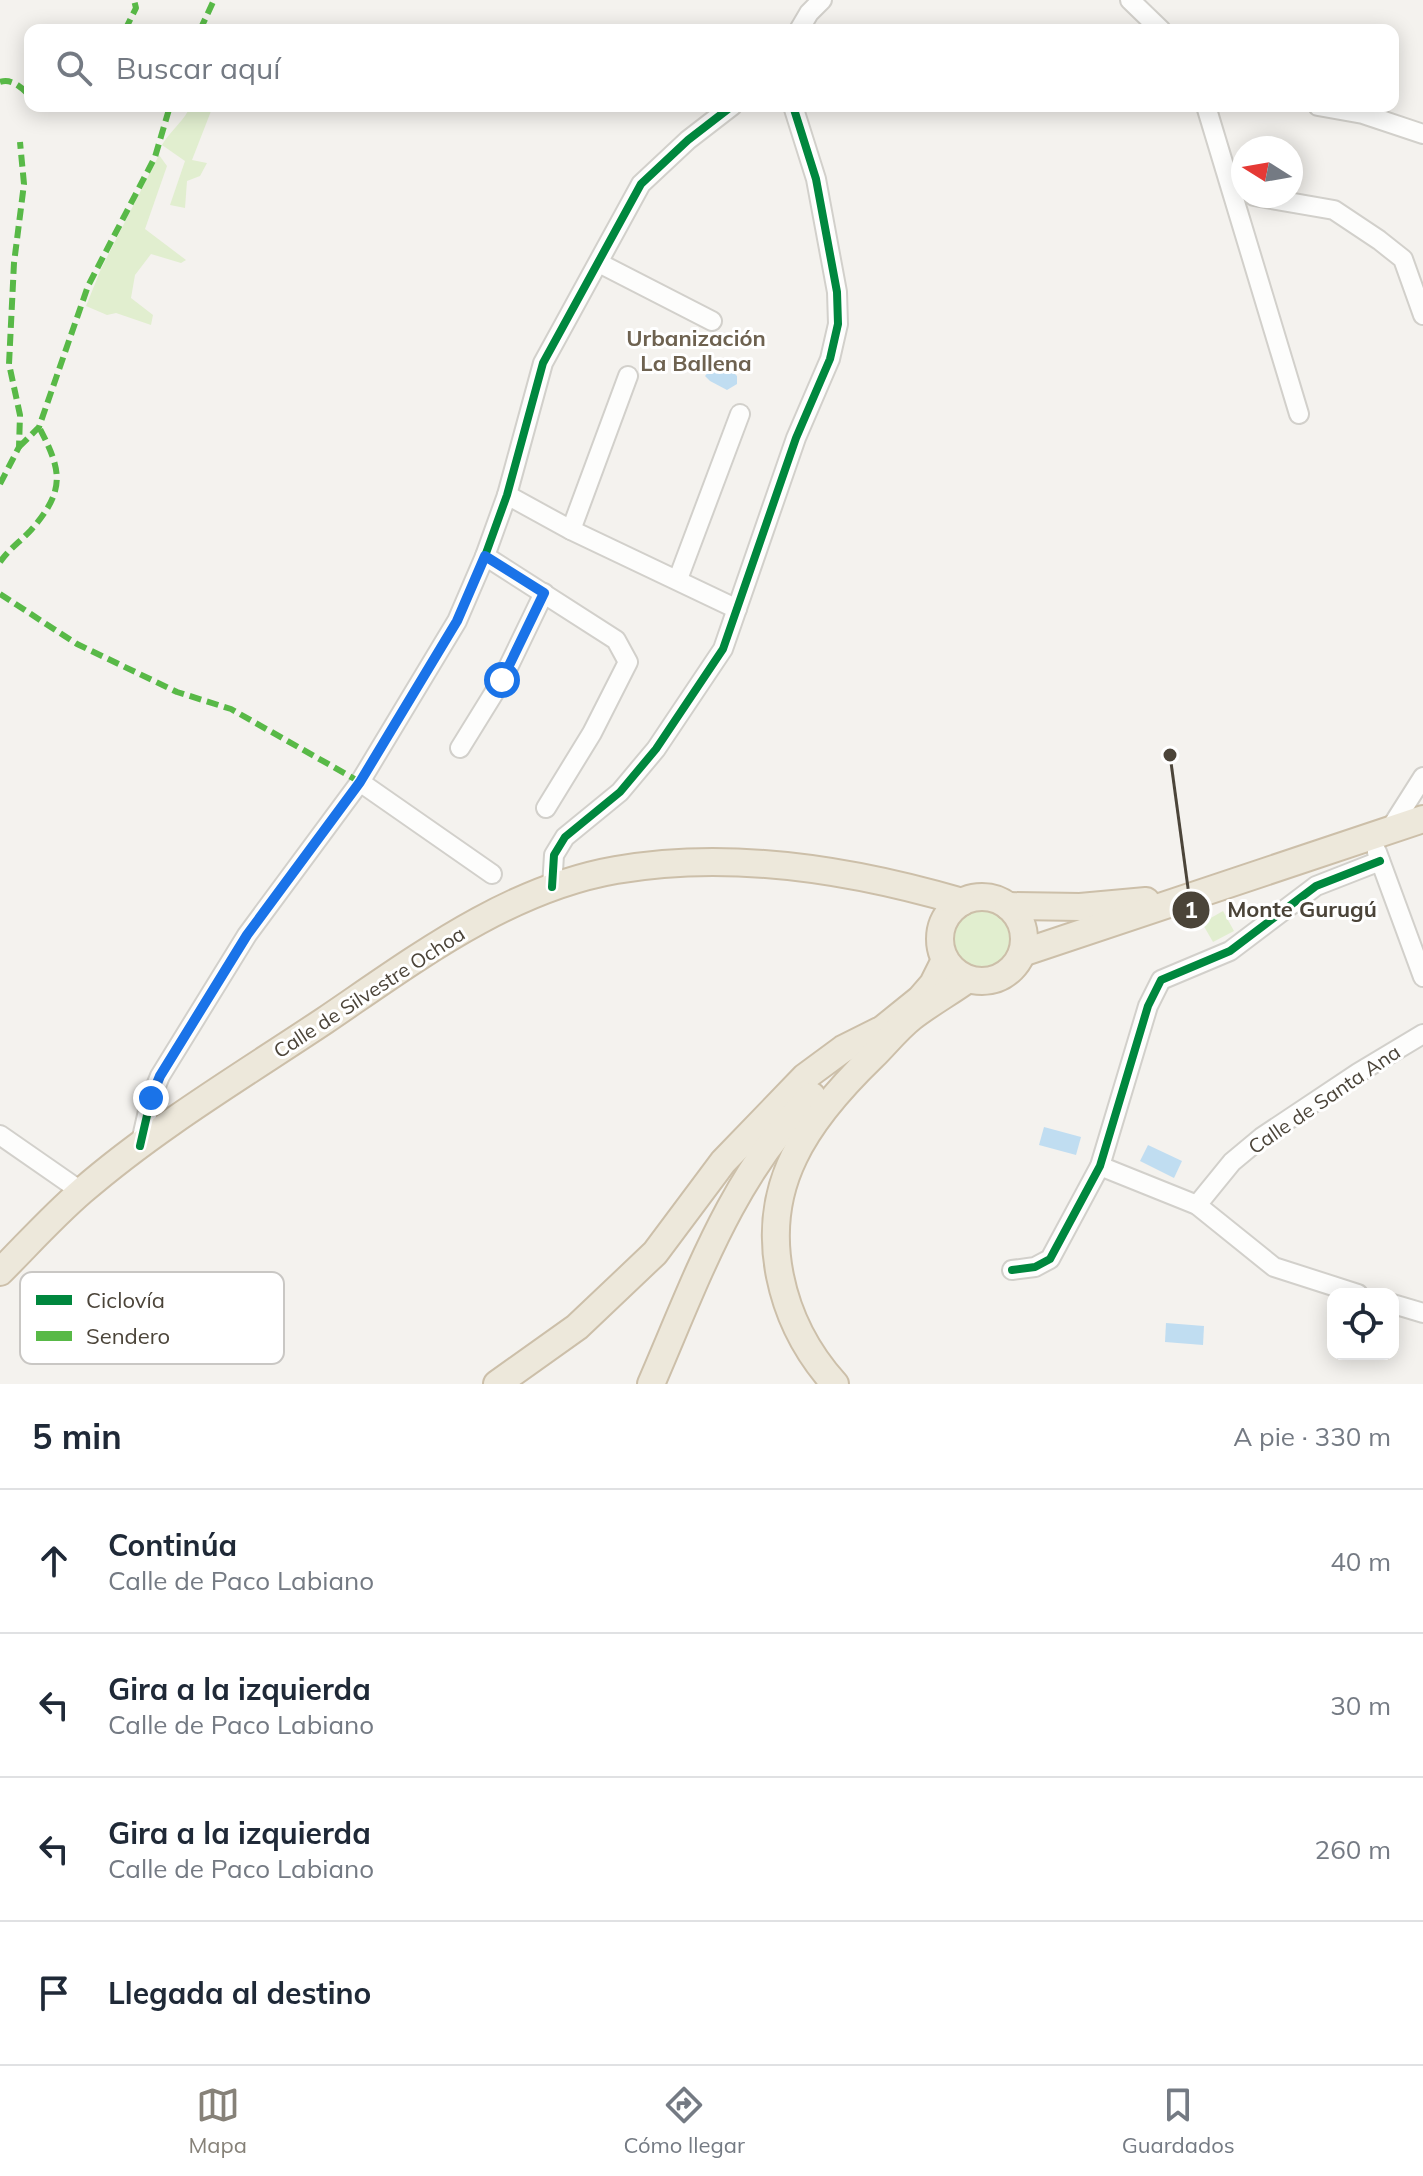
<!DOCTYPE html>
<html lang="es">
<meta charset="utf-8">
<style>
:root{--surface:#fff;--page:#f6f6f7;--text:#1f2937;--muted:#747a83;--line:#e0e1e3;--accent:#868178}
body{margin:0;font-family:Mulish,sans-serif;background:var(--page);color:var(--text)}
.controls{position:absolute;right:24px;bottom:24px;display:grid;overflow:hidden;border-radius:16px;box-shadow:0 4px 20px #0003}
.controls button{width:72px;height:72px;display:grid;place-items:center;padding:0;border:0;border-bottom:2px solid var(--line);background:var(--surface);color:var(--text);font:40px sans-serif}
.compass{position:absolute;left:1231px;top:136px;width:72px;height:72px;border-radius:50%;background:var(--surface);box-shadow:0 4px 20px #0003;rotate:281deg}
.stop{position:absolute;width:24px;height:24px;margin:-18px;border:6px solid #1a73e8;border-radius:50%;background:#fff}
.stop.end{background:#1a73e8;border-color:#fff;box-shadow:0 2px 8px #0008}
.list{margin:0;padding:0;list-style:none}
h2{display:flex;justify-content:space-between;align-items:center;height:104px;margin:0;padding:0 32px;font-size:34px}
h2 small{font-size:26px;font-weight:400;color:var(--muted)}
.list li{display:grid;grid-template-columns:52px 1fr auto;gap:24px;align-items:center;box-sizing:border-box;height:144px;padding:0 32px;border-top:2px solid var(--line)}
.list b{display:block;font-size:30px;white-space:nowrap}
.list p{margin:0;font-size:26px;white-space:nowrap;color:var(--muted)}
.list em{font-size:26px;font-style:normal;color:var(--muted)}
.icon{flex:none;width:44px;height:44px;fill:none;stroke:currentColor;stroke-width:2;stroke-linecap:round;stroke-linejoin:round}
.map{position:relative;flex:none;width:1423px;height:1384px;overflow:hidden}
.search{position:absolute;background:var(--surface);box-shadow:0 4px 20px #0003;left:24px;right:24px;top:24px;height:88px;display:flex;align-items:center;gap:20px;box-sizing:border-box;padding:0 28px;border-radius:16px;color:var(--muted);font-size:30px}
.sheet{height:680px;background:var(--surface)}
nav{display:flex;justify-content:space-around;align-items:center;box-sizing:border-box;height:112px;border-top:2px solid var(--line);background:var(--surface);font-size:22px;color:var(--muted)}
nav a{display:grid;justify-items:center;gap:4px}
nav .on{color:var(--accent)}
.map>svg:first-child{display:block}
.green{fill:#e1eecf}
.water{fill:#c0ddf1}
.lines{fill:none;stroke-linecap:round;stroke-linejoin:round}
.minor-casing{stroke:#d2d0cb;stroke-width:22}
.highway-casing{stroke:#ccbfa9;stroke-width:30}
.minor{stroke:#fdfdfc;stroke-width:18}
.highway{stroke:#ede8db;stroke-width:26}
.quiet{stroke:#58b947;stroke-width:6;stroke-dasharray:12 6;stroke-linecap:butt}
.cycleway-casing{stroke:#fff;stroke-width:13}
.cycleway{stroke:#00873e;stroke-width:8}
.route{stroke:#1a73e8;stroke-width:10}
.labels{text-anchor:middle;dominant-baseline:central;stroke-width:6;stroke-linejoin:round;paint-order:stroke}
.street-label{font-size:20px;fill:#4b4439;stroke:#fff}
.neighbourhood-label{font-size:22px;font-weight:bold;fill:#6e6250;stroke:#fff}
.key{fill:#fff;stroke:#c9c7c4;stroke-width:2}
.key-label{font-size:22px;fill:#4b4439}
.leader{fill:none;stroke:#4b4439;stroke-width:3}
.callout-dot{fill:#4b4439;stroke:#fff;stroke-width:3}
.mark-label{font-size:24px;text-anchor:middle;font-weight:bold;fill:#fff}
.callout-label{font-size:22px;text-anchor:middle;font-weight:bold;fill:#4b4439;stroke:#fff;stroke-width:6;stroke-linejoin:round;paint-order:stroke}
</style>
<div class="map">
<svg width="1423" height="1384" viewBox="0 0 1423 1384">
<rect width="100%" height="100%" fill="#f4f2ee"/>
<!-- green -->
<g class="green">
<path d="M190 106H213L192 160 207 163 200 176 187 181 185 208 170 205 185 161 162 145C170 131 187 118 190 106Z"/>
<polygon points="159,155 167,166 145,229 186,260 181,263 151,254 135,275 131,298 153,315 151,325 116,313 107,315 86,306 101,269"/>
<circle cx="982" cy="939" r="29"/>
<polygon points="1223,911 1234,931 1213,942 1202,923"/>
</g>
<!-- water -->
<g class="water">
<polygon points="711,369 731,370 737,376 737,384 727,390 710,381 705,376"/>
<polygon points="1044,1127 1081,1137 1076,1155 1039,1145"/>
<polygon points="1148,1145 1182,1161 1174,1178 1140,1161"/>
<polygon points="1166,1323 1204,1326 1203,1345 1165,1342"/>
</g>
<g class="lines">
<!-- minor casing -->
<g class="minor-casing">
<g id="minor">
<polyline points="1130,0 1161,30"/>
<polyline points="799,30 809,13 822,0"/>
<polyline points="1206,106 1299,414"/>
<polyline points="1318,106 1363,114 1423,134"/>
<polyline points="1254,196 1334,210 1379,240 1403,259 1423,315"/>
<polyline points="599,263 712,321"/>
<polyline points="507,495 571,530 737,609"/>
<polyline points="571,530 628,376"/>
<polyline points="485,556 616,640 628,662 592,733 546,808"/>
<polyline points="678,579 740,414"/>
<polyline points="460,748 502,680 544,593"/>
<polyline points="360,782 492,874"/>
<polyline points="1390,829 1423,777"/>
<polyline points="1377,852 1423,977"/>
<polyline points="552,887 554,855 565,837 620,792 656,749 723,649 796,438 830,359 838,324 837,292 816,179 793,106"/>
<polyline points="0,1135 82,1192"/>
<polyline points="140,1146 151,1098 160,1076 247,935 360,782 457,621 485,556 507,495 543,363 641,184 688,140 732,106"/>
<polyline points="1100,1166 1197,1205 1274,1267 1358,1294"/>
<polyline points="1197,1205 1232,1162 1262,1137 1358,1073 1423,1034"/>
<polyline points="1012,1270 1035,1267 1050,1259 1100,1166 1148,1006 1161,980 1230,951 1316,886 1380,861"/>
<polyline points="1393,1304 1423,1313"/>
</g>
</g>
<!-- highway casing -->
<g class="highway-casing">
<g id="highway">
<circle cx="982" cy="939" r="42"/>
<polyline points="1008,906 1080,907 1146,901"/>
<polyline points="1022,953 1423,819"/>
<polyline points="868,1041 920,999 933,984 945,960"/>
<path d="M0 1272C27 1245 53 1216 82 1191 156 1127 243 1075 324 1021 414 960 507 889 616 870 730 850 853 870 962 902"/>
<polyline points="497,1384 577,1327 655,1253 723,1162 805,1077 843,1049 879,1031"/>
<path d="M651 1384C695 1283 732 1174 812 1096"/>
<path d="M835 1384C780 1323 757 1233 794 1157 812 1119 843 1085 873 1056 886 1043 898 1028 912 1017 930 1003 950 992 968 979"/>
</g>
</g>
<!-- minor -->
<use href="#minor" class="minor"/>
<!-- highway -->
<use href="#highway" class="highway"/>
<!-- quiet -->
<g class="quiet">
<polyline points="125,30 136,8 134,0"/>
<polyline points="200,30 214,0"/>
<path d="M0 82C12 78 22 88 30 96"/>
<polyline points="19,447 39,427 88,286 155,157 170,106"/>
<polyline points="0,484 19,447 20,415 9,364 14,263 24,184 20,142"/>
<path d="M0 562C9 549 21 541 31 530 66 490 62 471 39 427"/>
<polyline points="0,594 77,644 177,692 231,709 360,782"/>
</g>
<!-- cycleway casing -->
<g class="cycleway-casing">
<g id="cycleway">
<polyline points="552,887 554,855 565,837 620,792 656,749 723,649 796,438 830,359 838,324 837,292 816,179 793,106"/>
<polyline points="140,1146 151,1098 160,1076 247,935 360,782 457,621 485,556 507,495 543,363 641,184 688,140 732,106"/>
<polyline points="1012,1270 1035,1267 1050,1259 1100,1166 1148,1006 1161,980 1230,951 1316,886 1380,861"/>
</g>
</g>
<!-- cycleway -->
<use href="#cycleway" class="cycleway"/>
</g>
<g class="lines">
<!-- route -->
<polyline class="route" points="151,1098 160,1076 247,935 360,782 457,621 485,556 544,593 502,680"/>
</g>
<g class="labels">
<!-- street labels -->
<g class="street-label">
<text transform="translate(369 992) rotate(-33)">Calle de Silvestre Ochoa</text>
<text transform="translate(1324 1099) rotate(-34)">Calle de Santa Ana</text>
</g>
<!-- neighbourhood labels -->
<g class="neighbourhood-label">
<text x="696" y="338">Urbanización<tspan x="696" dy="25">La Ballena</tspan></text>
</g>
</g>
<!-- legend -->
<rect x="20" y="1272" width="264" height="92" rx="12" class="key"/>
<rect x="36" y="1295" width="36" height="10" fill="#00873e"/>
<rect x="36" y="1331" width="36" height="10" fill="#58b947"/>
<g class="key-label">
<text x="86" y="1308">Ciclovía</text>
<text x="86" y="1344">Sendero</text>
</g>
<!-- callouts -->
<path class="leader" d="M1170 755L1191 910"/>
<g class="callout-dot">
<circle cx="1170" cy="755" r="8"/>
<circle cx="1191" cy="910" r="20"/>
</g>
<g class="mark-label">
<text x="1191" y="918">1</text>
</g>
<g class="callout-label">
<text x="1302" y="917">Monte Gurugú</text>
</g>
</svg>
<div class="controls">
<button><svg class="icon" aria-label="locate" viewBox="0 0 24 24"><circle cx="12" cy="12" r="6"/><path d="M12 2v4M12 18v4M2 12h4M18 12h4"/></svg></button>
</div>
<svg class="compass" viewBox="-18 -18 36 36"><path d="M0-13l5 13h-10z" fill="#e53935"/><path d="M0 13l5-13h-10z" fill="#747a83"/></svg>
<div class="stop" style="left:502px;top:680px"></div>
<div class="stop end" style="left:151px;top:1098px"></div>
<div class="search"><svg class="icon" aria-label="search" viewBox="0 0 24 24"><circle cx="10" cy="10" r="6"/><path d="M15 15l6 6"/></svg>Buscar aquí</div>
</div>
<section class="sheet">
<h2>5 min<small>A pie · 330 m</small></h2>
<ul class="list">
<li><svg class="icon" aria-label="ahead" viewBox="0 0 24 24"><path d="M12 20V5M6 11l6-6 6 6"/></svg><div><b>Continúa</b><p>Calle de Paco Labiano</p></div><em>40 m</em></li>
<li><svg class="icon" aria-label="left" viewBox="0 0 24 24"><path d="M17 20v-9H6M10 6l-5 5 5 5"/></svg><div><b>Gira a la izquierda</b><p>Calle de Paco Labiano</p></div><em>30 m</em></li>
<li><svg class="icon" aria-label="left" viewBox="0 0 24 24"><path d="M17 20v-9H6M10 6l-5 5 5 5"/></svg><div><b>Gira a la izquierda</b><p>Calle de Paco Labiano</p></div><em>260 m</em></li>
<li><svg class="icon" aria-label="arrive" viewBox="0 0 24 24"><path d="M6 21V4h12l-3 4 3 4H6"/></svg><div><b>Llegada al destino</b></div></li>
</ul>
</section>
<nav>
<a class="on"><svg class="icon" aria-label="map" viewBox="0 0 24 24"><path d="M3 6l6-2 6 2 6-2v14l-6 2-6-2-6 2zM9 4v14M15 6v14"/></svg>Mapa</a>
<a><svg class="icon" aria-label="directions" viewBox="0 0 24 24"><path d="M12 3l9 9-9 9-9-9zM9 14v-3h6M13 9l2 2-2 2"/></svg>Cómo llegar</a>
<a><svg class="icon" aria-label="saved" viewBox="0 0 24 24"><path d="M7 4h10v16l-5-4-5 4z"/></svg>Guardados</a>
</nav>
